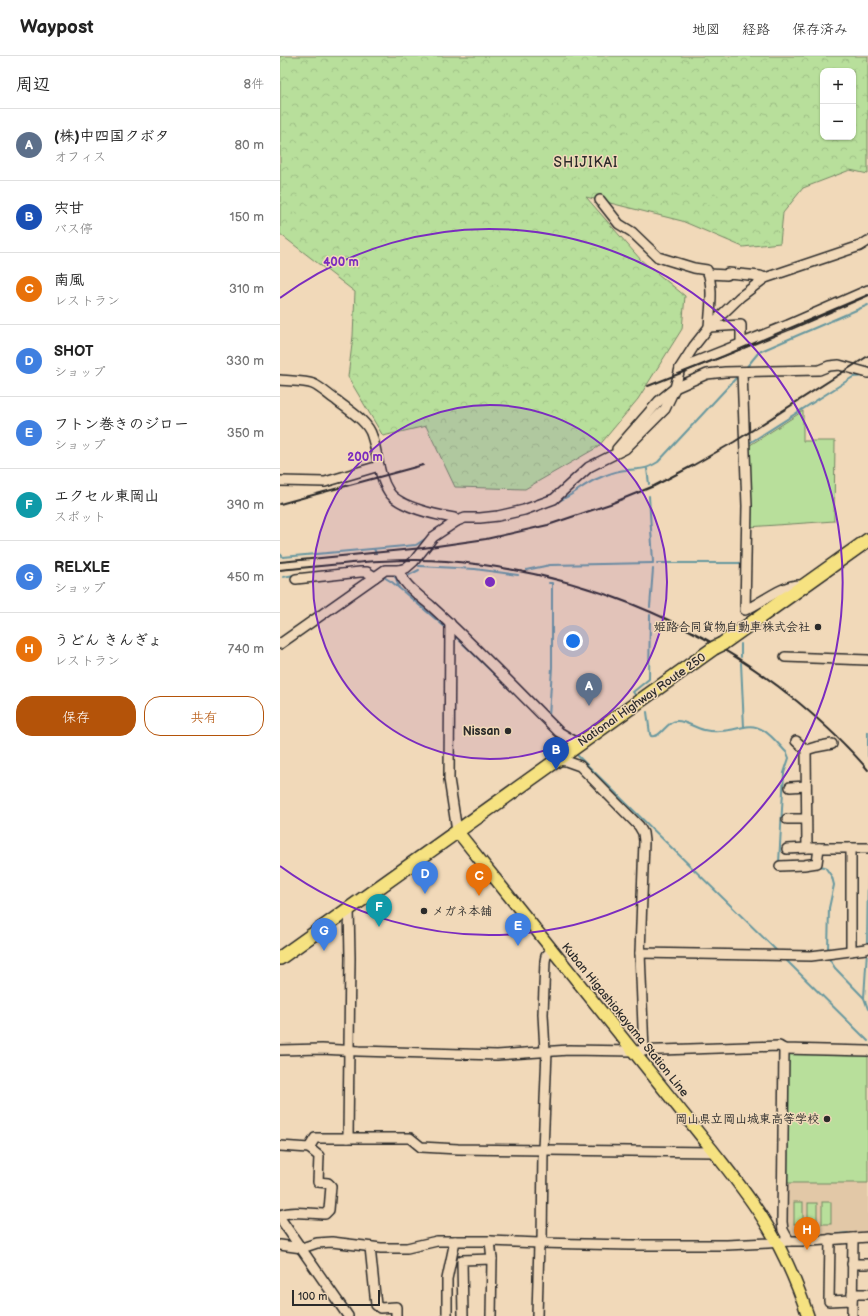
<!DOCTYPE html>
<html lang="ja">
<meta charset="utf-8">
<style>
:root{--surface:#fff;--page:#f2f2f2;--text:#222;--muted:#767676;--line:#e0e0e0;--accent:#b45309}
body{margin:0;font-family:"Balsamiq Sans","Klee One",sans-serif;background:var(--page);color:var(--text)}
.controls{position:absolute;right:12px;top:12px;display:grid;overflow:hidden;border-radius:8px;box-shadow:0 1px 3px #0004}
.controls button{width:36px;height:36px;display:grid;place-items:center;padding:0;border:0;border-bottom:1px solid var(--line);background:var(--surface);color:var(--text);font:20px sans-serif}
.scale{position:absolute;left:12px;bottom:10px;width:88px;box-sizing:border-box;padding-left:4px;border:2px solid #2b2b2b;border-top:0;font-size:11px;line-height:14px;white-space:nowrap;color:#2b2b2b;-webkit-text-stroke:3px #f1d9b9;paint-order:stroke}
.you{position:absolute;left:293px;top:585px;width:14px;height:14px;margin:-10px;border:3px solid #fff;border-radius:50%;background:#1a73e8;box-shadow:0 0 0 6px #1a73e833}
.badge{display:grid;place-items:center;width:26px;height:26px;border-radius:50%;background:var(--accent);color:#fff;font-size:13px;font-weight:700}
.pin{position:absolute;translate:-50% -33px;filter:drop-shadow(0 1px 2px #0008)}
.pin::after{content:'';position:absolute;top:21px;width:14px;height:12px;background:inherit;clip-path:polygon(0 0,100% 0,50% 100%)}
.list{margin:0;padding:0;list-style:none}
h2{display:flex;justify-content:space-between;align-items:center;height:52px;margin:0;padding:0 16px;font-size:17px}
h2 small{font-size:13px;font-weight:400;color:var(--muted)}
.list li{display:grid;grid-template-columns:26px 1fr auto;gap:12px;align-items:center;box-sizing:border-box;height:72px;padding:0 16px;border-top:1px solid var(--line)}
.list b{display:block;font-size:15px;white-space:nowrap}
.list p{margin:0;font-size:13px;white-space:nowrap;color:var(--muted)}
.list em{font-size:13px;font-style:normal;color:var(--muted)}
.actions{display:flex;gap:8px;padding:12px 16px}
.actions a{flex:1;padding:9px 0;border:1px solid var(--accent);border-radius:16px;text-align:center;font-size:14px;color:var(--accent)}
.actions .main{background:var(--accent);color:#fff}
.map{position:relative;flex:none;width:588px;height:1260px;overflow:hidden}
header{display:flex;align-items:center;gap:24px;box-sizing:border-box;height:56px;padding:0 20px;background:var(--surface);border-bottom:1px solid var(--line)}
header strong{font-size:19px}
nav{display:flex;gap:22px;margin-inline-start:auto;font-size:14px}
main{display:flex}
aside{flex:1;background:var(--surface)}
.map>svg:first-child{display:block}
.built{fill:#e2c8a7}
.grass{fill:#b8df9b;stroke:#728563}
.forest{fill:url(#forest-crowns);stroke:#728563;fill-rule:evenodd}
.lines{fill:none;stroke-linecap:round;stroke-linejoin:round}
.stream{stroke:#68989f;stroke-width:2}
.minor-casing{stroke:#2b2b2b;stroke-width:12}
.major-casing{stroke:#2b2b2b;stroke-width:14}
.highway-casing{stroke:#2b2b2b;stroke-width:16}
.minor{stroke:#f1d9b9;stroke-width:9}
.major{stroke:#f6e281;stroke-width:11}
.highway{stroke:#f6e281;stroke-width:13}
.rail{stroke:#2b2b2b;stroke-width:2}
.highway-bridge-casing{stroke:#2b2b2b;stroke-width:16;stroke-linecap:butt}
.highway-bridge{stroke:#f6e281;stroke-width:13}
.ring{fill:none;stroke:#7b2cbf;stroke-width:2}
.poi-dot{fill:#2b2b2b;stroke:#f1d9b9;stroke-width:1.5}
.labels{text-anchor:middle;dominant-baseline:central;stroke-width:3;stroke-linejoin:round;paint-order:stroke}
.poi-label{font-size:12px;font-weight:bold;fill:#2b2b2b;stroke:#f1d9b9;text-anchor:end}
.street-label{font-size:12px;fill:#2b2b2b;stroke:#f1d9b9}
.quarter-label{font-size:14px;letter-spacing:1px;fill:#2b2b2b;stroke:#f1d9b9}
.centre{fill:#7b2cbf;stroke:#f1d9b9;stroke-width:2}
.ring-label{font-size:12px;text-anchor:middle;font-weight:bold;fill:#7b2cbf;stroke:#f1d9b9;stroke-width:3;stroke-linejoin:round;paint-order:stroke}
</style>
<header>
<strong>Waypost</strong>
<nav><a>地図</a><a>経路</a><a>保存済み</a></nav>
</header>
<main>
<aside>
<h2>周辺<small>8件</small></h2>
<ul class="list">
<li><span class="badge" style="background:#5c6f8a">A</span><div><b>(株)中四国クボタ</b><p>オフィス</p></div><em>80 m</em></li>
<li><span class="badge" style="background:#1a4fb4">B</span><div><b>宍甘</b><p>バス停</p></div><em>150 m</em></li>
<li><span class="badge" style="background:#e8710a">C</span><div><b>南風</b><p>レストラン</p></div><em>310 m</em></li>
<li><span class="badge" style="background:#3f7fe0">D</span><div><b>SHOT</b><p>ショップ</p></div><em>330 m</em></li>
<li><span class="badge" style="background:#3f7fe0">E</span><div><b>フトン巻きのジロー</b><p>ショップ</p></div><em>350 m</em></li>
<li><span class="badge" style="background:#0f9aa8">F</span><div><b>エクセル東岡山</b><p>スポット</p></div><em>390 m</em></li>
<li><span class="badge" style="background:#3f7fe0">G</span><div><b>RELXLE</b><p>ショップ</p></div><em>450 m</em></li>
<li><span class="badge" style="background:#e8710a">H</span><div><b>うどん きんぎょ</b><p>レストラン</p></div><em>740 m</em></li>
</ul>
<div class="actions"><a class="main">保存</a><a>共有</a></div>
</aside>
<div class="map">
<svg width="588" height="1260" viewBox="0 0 588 1260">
<defs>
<pattern id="forest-crowns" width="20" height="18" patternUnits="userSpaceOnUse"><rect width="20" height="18" fill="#b8df9b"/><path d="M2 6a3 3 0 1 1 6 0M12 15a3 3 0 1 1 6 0" fill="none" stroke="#9ec086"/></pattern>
</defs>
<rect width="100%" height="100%" fill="#f1d9b9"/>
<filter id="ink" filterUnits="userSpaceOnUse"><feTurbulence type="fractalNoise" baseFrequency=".025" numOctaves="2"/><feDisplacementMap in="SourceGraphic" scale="8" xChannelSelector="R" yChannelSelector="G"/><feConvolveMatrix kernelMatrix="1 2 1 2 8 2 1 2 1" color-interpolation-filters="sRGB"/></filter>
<g filter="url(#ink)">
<!-- built -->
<polygon class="built" points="509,997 588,999 588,1175 535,1180 513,1180 508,1175 506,1171 507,999"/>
<!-- grass -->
<g class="grass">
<polygon points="523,355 523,385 555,385 554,465 468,471 467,391"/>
<polygon points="509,997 588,999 588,1127 507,1127 507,1000"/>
<rect x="514" y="1146" width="9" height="22"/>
<rect x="542" y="1146" width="9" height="22"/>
<rect x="528" y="1147" width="9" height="21"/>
</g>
<!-- forest -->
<path class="forest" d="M0 0H588V118L570 114 523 132 503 157 500 187 463 191 402 165 306 141 361 204 405 240 402 273 358 343 318 391 245 433 175 431 146 370 103 380 68 321 73 280 75 236 0 178ZM543 15H573V81H543Z"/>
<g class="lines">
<!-- stream -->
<g class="stream">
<polyline points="465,313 479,296 588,249"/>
<polyline points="468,388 573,321 586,320"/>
<polyline points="367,413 369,428"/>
<polyline points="369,440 373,506"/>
<path d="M276 446C292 441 303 428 319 422 325 419 340 414 346 414 362 412 363 415 378 406L458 320"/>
<polyline points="94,493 96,497"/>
<polyline points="0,498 3,501 136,489 148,481"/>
<polyline points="377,507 464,507"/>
<polyline points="139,510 195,513 238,519"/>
<polyline points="88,512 97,516"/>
<polyline points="246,514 270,509 373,507"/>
<polyline points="113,519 116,522 119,532"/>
<polyline points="129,519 139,514"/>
<polyline points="102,520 112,526 165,571"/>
<polyline points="3,521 14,519"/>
<polyline points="269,527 272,527 272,611 269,661"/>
<polyline points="370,551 373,513"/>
<polyline points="174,579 249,652"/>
<polyline points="461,601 461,588"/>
<path d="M461 607 464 671C483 666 495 685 507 697L509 702 504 717 499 807"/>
<polyline points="356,640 353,636 369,623 370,559"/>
<path d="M367 656 370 678 371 680C382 682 386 665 397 665 406 665 415 672 424 674 437 677 451 674 464 671"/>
<polyline points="588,676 588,700"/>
<polyline points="276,679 287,690"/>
<polyline points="295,697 499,897"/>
<polyline points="538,810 545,811 552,821 554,829 549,852 548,894"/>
<polyline points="587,889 588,819"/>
<polyline points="587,895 584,942 588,953"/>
<polyline points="548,901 555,912 584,942"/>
<polyline points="505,903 588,985"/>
<polyline points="557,1178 568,1177"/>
</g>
<!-- minor casing -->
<g class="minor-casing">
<g id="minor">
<path d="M320 144 339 168 352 176 378 201 414 212 427 214C434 230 430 254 429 271L461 269V287"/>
<polyline points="429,218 447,219 448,217 480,220 485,222"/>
<polyline points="400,312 508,269 588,234"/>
<path d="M462 316 467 450 465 554C480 548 502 529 519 529L521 532"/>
<path d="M0 324C9 325 26 325 33 328 42 332 48 339 56 344 67 353 88 365 92 380 98 398 98 419 109 436 119 451 156 459 174 462L177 465"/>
<polyline points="337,393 379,345 395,332 427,318 445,316 539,314 549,310 559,309 588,317"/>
<polyline points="0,425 45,426 99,410"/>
<path d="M119 514C121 527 141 541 151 550 195 590 237 634 279 676L299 688"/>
<polyline points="16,523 80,516 87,516 95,521"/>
<polyline points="170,567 169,723 177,775"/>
<polyline points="0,588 105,514 119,514 126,512 134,505 153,481 177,465 185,462 200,462 218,460 244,454 274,443 309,411 345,393 385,353 395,332 400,312 414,290 429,271 460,241 485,222 580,190 588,185"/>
<polyline points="505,601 588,604"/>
<polyline points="516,685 526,694 527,792 571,792 571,895"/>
<polyline points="526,694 536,691 552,688"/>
<polyline points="277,704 286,705 300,710 359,770 363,777 364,785 360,897 364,995"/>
<polyline points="510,731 526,730"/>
<polyline points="507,763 526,763"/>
<polyline points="571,792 588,792"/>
<polyline points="507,793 527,792"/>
<polyline points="500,810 524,809 537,807 539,792"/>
<polyline points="360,897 531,900 586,893 588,892"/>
<polyline points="504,993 502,1166 503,1174 509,1185"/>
<polyline points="0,994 42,993 79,995 217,999 289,994 353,995 499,990 504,993 588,995"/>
<polyline points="265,995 263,958 265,905 266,900 272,894"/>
<polyline points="68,1082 70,902 69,852"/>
<polyline points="0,1090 29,1092 35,1082 130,1082 141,1091 178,1093 434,1096"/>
<path d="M0 1159C14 1154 31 1158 45 1158L49 1154 51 1130 48 1127 38 1126 39 1100 29 1092"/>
<polyline points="0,1162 68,1260"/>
<polyline points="550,1183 549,1245 572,1244"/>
<polyline points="210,1185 212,1203"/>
<polyline points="262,1187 263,1094 267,995"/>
<polyline points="0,1189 22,1192 37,1187 52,1186 101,1192 127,1192 157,1185 210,1185 259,1187 349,1189 447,1189 488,1187 509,1185 531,1185 588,1181"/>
<polyline points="90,1191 96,1249 100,1252 116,1251 116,1260"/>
<polyline points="572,1208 588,1208"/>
<polyline points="572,1238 588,1238"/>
<polyline points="167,1260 167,1223 175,1185"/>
<polyline points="183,1260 182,1204 212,1203 211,1260"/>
<polyline points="257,1260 259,1187"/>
<polyline points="572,1260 573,1182"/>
</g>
</g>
<!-- major casing -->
<g class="major-casing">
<path id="major" d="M177 775 434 1096C452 1119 470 1141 485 1166 503 1195 517 1227 528 1260"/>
</g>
<!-- highway casing -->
<g class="highway-casing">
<g id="highway">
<polyline points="442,588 588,484"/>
<polyline points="0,902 434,592"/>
</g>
</g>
<!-- minor -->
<use href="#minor" class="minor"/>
<!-- major -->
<use href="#major" class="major"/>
<!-- highway -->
<use href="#highway" class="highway"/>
<!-- rail -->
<g class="rail">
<polyline points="368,330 444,300 588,239"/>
<polyline points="0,448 143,409"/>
<polyline points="0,506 143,492 206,483 268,469 330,448 374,430 412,410 454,386 588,300"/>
<path d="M0 514C55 509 111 501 166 505 295 515 418 564 518 646 543 667 567 689 588 714"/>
</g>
<!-- highway-bridge casing -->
<g class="highway-bridge-casing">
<polyline id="highway-bridge" points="434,592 442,588"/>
</g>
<!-- highway-bridge -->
<use href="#highway-bridge" class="highway-bridge"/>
</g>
</g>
<!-- distance rings -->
<circle cx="210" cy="526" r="177" fill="#7b2cbf" fill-opacity=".12"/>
<g class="ring">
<circle cx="210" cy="526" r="177"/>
<path d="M0 242A353 353 0 1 1 0 810"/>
</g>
<!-- markers -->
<g class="poi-dot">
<circle cx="538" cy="571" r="4"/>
<circle cx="228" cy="675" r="4"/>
<circle cx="144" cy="855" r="4"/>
<circle cx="547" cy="1063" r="4"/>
</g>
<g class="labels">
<!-- poi labels -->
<g class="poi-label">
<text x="530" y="571">姫路合同貨物自動車株式会社</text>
<text x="220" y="675">Nissan</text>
<text x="152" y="855" text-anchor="start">メガネ本舗</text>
<text x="539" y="1063">岡山県立岡山城東高等学校</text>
</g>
<!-- street labels -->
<g class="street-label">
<text transform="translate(362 644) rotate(-35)">National Highway Route 250</text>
<text transform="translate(345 964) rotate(51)">Kuban Higashiokayama Station Line</text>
</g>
<!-- quarter labels -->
<g class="quarter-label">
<text x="306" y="106">SHIJIKAI</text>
</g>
</g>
<circle cx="210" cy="526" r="6" class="centre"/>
<g class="ring-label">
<text x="61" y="210">400 m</text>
<text x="85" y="405">200 m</text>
</g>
</svg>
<div class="controls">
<button>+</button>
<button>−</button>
</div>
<div class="scale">100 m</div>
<div class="you"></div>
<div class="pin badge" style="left:309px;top:650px;background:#5c6f8a">A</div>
<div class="pin badge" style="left:276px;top:714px;background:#1a4fb4">B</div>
<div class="pin badge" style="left:199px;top:840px;background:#e8710a">C</div>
<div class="pin badge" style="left:145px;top:838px;background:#3f7fe0">D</div>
<div class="pin badge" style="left:238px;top:890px;background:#3f7fe0">E</div>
<div class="pin badge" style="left:99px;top:871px;background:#0f9aa8">F</div>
<div class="pin badge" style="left:44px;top:895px;background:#3f7fe0">G</div>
<div class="pin badge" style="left:527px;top:1194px;background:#e8710a">H</div>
</div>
</main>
